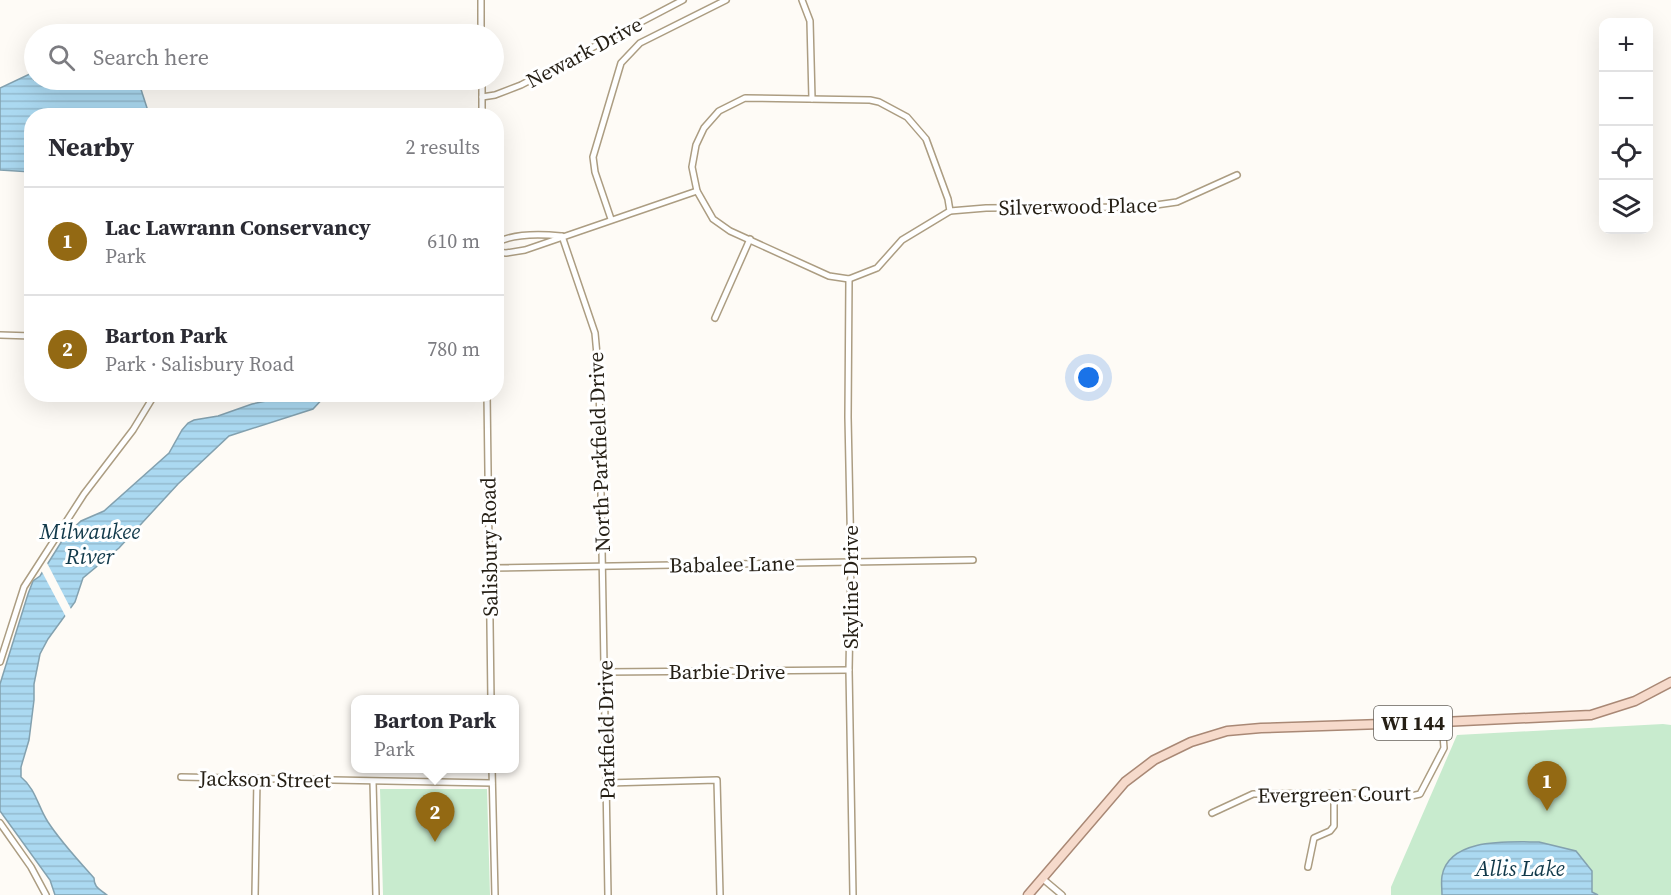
<!DOCTYPE html>
<meta charset="utf-8">
<style>
:root{--surface:#fff;--page:#f7f7f7;--text:#2b2b33;--muted:#7c7c81;--line:#e1e1e2;--accent:#936913}
body{margin:0;font-family:"Source Serif 4",serif;background:var(--page);color:var(--text)}
.controls{position:absolute;right:18px;top:18px;display:grid;overflow:hidden;border-radius:12px;box-shadow:0 6px 24px #0002}
.controls button{width:54px;height:54px;display:grid;place-items:center;padding:0;border:0;border-bottom:2px solid var(--line);background:var(--surface);color:var(--text);font:30px sans-serif}
.you{position:absolute;left:1089px;top:378px;width:21px;height:21px;margin:-15px;border:4px solid #fff;border-radius:50%;background:#1a73e8;box-shadow:0 0 0 9px #1a73e833}
.badge{display:grid;place-items:center;width:39px;height:39px;border-radius:50%;background:var(--accent);color:#fff;font-size:20px;font-weight:700}
.pin{position:absolute;translate:-50% -50px;filter:drop-shadow(0 2px 3px #0008)}
.pin::after{content:'';position:absolute;top:32px;width:21px;height:18px;background:inherit;clip-path:polygon(0 0,100% 0,50% 100%)}
.popup{position:absolute;left:351px;top:695px;width:168px;height:78px;box-sizing:border-box;display:grid;place-content:center;border-radius:12px;background:var(--surface);filter:drop-shadow(0 2px 4px #0005);font-size:20px;white-space:nowrap;color:var(--muted)}
.popup b{font-size:22px;color:var(--text)}
.popup::after{content:'';position:absolute;left:50%;top:100%;margin-left:-12px;border:12px solid transparent;border-top-color:var(--surface)}
.list{margin:0;padding:0;list-style:none}
h2{display:flex;justify-content:space-between;align-items:center;height:78px;margin:0;padding:0 24px;font-size:26px}
h2 small{font-size:20px;font-weight:400;color:var(--muted)}
.list li{display:grid;grid-template-columns:39px 1fr auto;gap:18px;align-items:center;box-sizing:border-box;height:108px;padding:0 24px;border-top:2px solid var(--line)}
.list b{display:block;font-size:22px;white-space:nowrap}
.list p{margin:0;font-size:20px;white-space:nowrap;color:var(--muted)}
.list em{font-size:20px;font-style:normal;color:var(--muted)}
.icon{flex:none;width:33px;height:33px;fill:none;stroke:currentColor;stroke-width:2;stroke-linecap:round;stroke-linejoin:round}
.map{position:relative;flex:none;width:1671px;height:895px;overflow:hidden}
.search{position:absolute;background:var(--surface);box-shadow:0 6px 24px #0002;left:24px;top:24px;width:480px;height:66px;display:flex;align-items:center;gap:15px;box-sizing:border-box;padding:0 21px;border-radius:33px;color:var(--muted);font-size:22px}
.panel{position:absolute;background:var(--surface);box-shadow:0 6px 24px #0002;left:24px;top:108px;width:480px;height:294px;border-radius:24px}
.map>svg:first-child{display:block}
.park{fill:#c8ebce}
.water{fill:url(#water-rules);stroke:#83a1af;stroke-width:1.5}
.pier{fill:#fefbf6}
.lines{fill:none;stroke-linecap:round;stroke-linejoin:round}
.street-casing{stroke:#ac9d82;stroke-width:8}
.primary-casing{stroke:#a98875;stroke-width:11}
.street{stroke:#fff;stroke-width:5}
.primary{stroke:#f6dacb;stroke-width:8}
.labels{text-anchor:middle;dominant-baseline:central;stroke-width:6;stroke-linejoin:round;paint-order:stroke}
.shield{fill:#fff;stroke:#66625b;stroke-width:1.5}
.shield-label{font-size:20px;font-weight:bold;fill:#251f15}
.street-label{font-size:21px;fill:#251f15;stroke:#fff}
.water-label{font-size:22px;font-style:italic;fill:#11394a;stroke:#fff}
</style>
<div class="map">
<svg width="1671" height="895" viewBox="0 0 1671 895">
<defs>
<pattern id="water-rules" width="6" height="5" patternUnits="userSpaceOnUse" patternTransform="scale(1.5)"><rect width="6" height="5" fill="#abd9f1"/><path d="M0 2.5h6" fill="none" stroke="#93bace"/></pattern>
</defs>
<rect width="100%" height="100%" fill="#fefbf6"/>
<!-- park -->
<g class="park">
<polygon points="1663,724 1671,725 1671,895 1391,895 1391,887 1457,735"/>
<polygon points="380,789 487,789 490,895 383,895"/>
</g>
<!-- water -->
<g class="water">
<polygon points="34,72 34,80 138,80 148,111 168,115 32,116 31,172 0,170 0,88"/>
<path d="M296 395H326L313 409 229 436 178 484 119 548 83 578 75 602 48 639 40 654 34 684V700L29 740 21 767V777C36 789 38 807 48 822 61 842 78 860 94 878 94 888 100 889 107 895H55L50 880 0 811V684L28 594 33 581 40 576 65 536 81 521 104 511 169 453 182 430 188 423 194 420 218 416 252 404Z"/>
<path d="M1539 842 1576 851 1592 871V892L1598 895H1442C1442 889 1441 882 1442 876 1449 837 1510 842 1539 842Z"/>
</g>
<!-- pier -->
<polygon class="pier" points="46,561 72,611 67,619 41,570"/>
<g class="lines">
<!-- street casing -->
<g class="street-casing">
<g id="street">
<polyline points="481,0 481,34"/>
<polyline points="802,0 810,21 812,99"/>
<polyline points="482,80 482,116"/>
<polyline points="482,97 495,95 521,85 683,0"/>
<polygon points="745,98 870,100 879,102 907,117 926,139 948,199 950,211 902,240 877,268 849,279 829,276 730,231 713,219 697,191 692,167 696,145 704,128 719,111"/>
<polyline points="950,211 986,208 1142,207 1177,202 1237,175"/>
<polyline points="611,219 595,172 593,157 621,63 640,43 726,0"/>
<polyline points="562,236 595,333 599,377 608,895"/>
<path d="M496 243C514 233 541 234 561 236"/>
<polyline points="496,252 506,253 525,250 697,191"/>
<polyline points="849,279 848,417 851,562 849,670 853,895"/>
<polyline points="715,318 750,239"/>
<polyline points="0,335 32,336"/>
<polyline points="487,394 491,700"/>
<polyline points="490,568 973,560"/>
<polyline points="0,662 24,587 84,494 133,430 155,394"/>
<polyline points="605,672 849,670"/>
<polyline points="492,768 495,895"/>
<polyline points="181,777 492,783"/>
<polyline points="373,782 376,895"/>
<polyline points="607,783 717,780 720,895"/>
<polyline points="1212,813 1253,794 1368,793 1407,797 1420,794 1444,748 1442,722"/>
<polyline points="0,823 31,867 46,895"/>
<polyline points="1308,867 1314,838 1330,831 1334,826 1334,793"/>
<polyline points="1043,879 1062,895"/>
<polyline points="255,895 257,779"/>
</g>
</g>
<!-- primary casing -->
<g class="primary-casing">
<polyline id="primary" points="1028,895 1125,782 1154,760 1191,742 1227,731 1261,728 1442,722 1591,715 1635,701 1671,682"/>
</g>
<!-- street -->
<use href="#street" class="street"/>
<!-- primary -->
<use href="#primary" class="primary"/>
</g>
<g class="labels">
<!-- shield labels -->
<rect class="shield" x="1374" y="706" width="78" height="34" rx="4.5"/>
<g class="shield-label">
<text x="1413" y="723">WI 144</text>
</g>
<!-- street labels -->
<g class="street-label">
<text transform="translate(584 52) rotate(-28)">Newark Drive</text>
<text transform="translate(1078 206) rotate(-1)">Silverwood Place</text>
<text transform="translate(599 452) rotate(-92)">North Parkfield Drive</text>
<text transform="translate(489 547) rotate(-91)">Salisbury Road</text>
<text transform="translate(732 564) rotate(-1)">Babalee Lane</text>
<text transform="translate(850 587) rotate(-90)">Skyline Drive</text>
<text x="727" y="671">Barbie Drive</text>
<text transform="translate(606 730) rotate(-91)">Parkfield Drive</text>
<text transform="translate(265 779) rotate(1)">Jackson Street</text>
<text transform="translate(1334 794) rotate(-1)">Evergreen Court</text>
</g>
<!-- water labels -->
<g class="water-label">
<text x="90" y="531">Milwaukee<tspan x="90" dy="25">River</tspan></text>
<text x="1520" y="868">Allis Lake</text>
</g>
</g>
</svg>
<div class="controls">
<button>+</button>
<button>−</button>
<button><svg class="icon" aria-label="locate" viewBox="0 0 24 24"><circle cx="12" cy="12" r="6"/><path d="M12 2v4M12 18v4M2 12h4M18 12h4"/></svg></button>
<button><svg class="icon" aria-label="layers" viewBox="0 0 24 24"><path d="M12 4l9 5-9 5-9-5zM3 14l9 5 9-5"/></svg></button>
</div>
<div class="you"></div>
<div class="pin badge" style="left:1547px;top:811px">1</div>
<div class="pin badge" style="left:435px;top:842px">2</div>
<div class="popup"><b>Barton Park</b>Park</div>
<div class="search"><svg class="icon" aria-label="search" viewBox="0 0 24 24"><circle cx="10" cy="10" r="6"/><path d="M15 15l6 6"/></svg>Search here</div>
<section class="panel">
<h2>Nearby<small>2 results</small></h2>
<ul class="list">
<li><span class="badge">1</span><div><b>Lac Lawrann Conservancy</b><p>Park</p></div><em>610 m</em></li>
<li><span class="badge">2</span><div><b>Barton Park</b><p>Park · Salisbury Road</p></div><em>780 m</em></li>
</ul>
</section>
</div>
